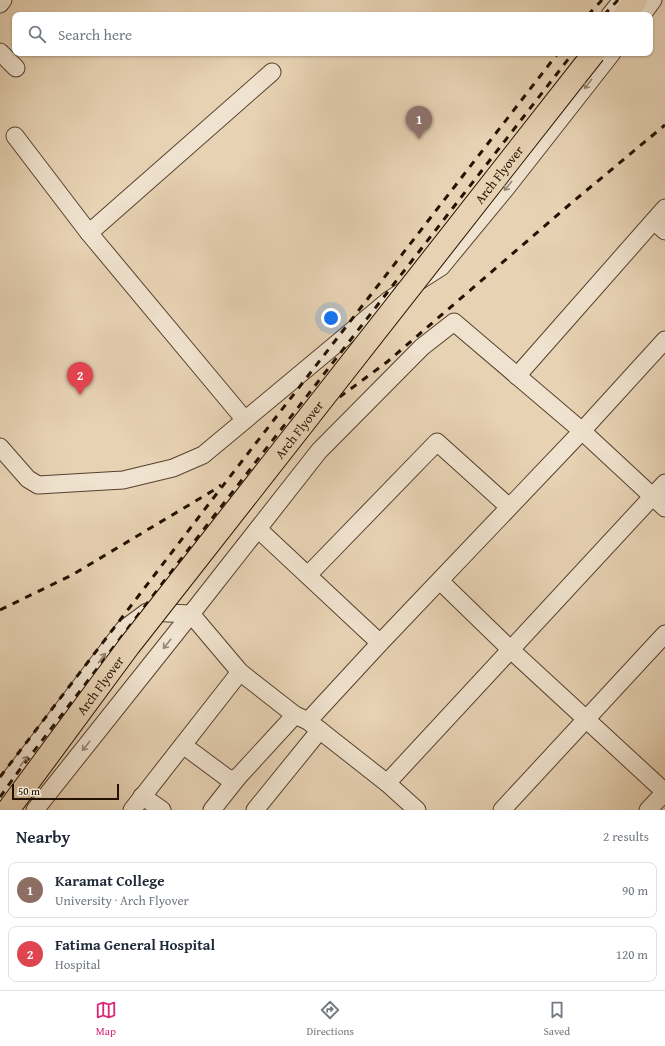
<!DOCTYPE html>
<meta charset="utf-8">
<style>
:root{--surface:#fff;--page:#f2f2f3;--text:#1f2937;--muted:#747a83;--line:#e0e1e3;--accent:#db2777}
body{margin:0;font-family:"Gentium Book Plus",serif;background:var(--page);color:var(--text)}
.scale{position:absolute;left:12px;bottom:10px;width:107px;box-sizing:border-box;padding-left:4px;border:2px solid #251101;border-top:0;font-size:11px;line-height:14px;white-space:nowrap;color:#251101;-webkit-text-stroke:3px #efe2ce;paint-order:stroke}
.you{position:absolute;left:331px;top:318px;width:14px;height:14px;margin:-10px;border:3px solid #fff;border-radius:50%;background:#1a73e8;box-shadow:0 0 0 6px #1a73e833}
.badge{display:grid;place-items:center;width:26px;height:26px;border-radius:50%;background:var(--accent);color:#fff;font-size:13px;font-weight:700}
.pin{position:absolute;translate:-50% -33px;filter:drop-shadow(0 1px 2px #0008)}
.pin::after{content:'';position:absolute;top:21px;width:14px;height:12px;background:inherit;clip-path:polygon(0 0,100% 0,50% 100%)}
.list{margin:0;padding:0;list-style:none}
h2{display:flex;justify-content:space-between;align-items:center;height:52px;margin:0;padding:0 16px;font-size:17px}
h2 small{font-size:13px;font-weight:400;color:var(--muted)}
.list li{display:grid;grid-template-columns:26px 1fr auto;gap:12px;align-items:center;box-sizing:border-box;height:56px;margin:0 8px 8px;padding:0 8px;border:1px solid var(--line);border-radius:8px}
.list b{display:block;font-size:15px;white-space:nowrap}
.list p{margin:0;font-size:13px;white-space:nowrap;color:var(--muted)}
.list em{font-size:13px;font-style:normal;color:var(--muted)}
.icon{flex:none;width:22px;height:22px;fill:none;stroke:currentColor;stroke-width:2;stroke-linecap:round;stroke-linejoin:round}
.map{position:relative;flex:none;width:665px;height:810px;overflow:hidden}
.search{position:absolute;background:var(--surface);box-shadow:0 1px 3px #0004;left:12px;right:12px;top:12px;height:44px;display:flex;align-items:center;gap:10px;box-sizing:border-box;padding:0 14px;border-radius:8px;color:var(--muted);font-size:15px}
.sheet{height:180px;background:var(--surface)}
nav{display:flex;justify-content:space-around;align-items:center;box-sizing:border-box;height:56px;border-top:1px solid var(--line);background:var(--surface);font-size:11px;color:var(--muted)}
nav a{display:grid;justify-items:center;gap:2px}
nav .on{color:var(--accent)}
.map>svg:first-child{display:block}
.lines{fill:none;stroke-linecap:round;stroke-linejoin:round}
.minor-casing{stroke:#56412e;stroke-width:19}
.primary-casing{stroke:#251101;stroke-width:24}
.minor{stroke:#efe2ce;stroke-width:17}
.primary{stroke:#e7d2b3;stroke-width:22}
.rail{stroke:#251101;stroke-width:3;stroke-dasharray:7 7;stroke-linecap:butt}
.primary-bridge-casing{stroke:#251101;stroke-width:24;stroke-linecap:butt}
.primary-bridge{stroke:#e7d2b3;stroke-width:22}
.oneway{stroke:#948472}
.labels{text-anchor:middle;dominant-baseline:central;stroke-width:4;stroke-linejoin:round;paint-order:stroke}
.street-label{font-size:13px;fill:#251101;stroke:#efe2ce}
</style>
<div class="map">
<svg width="665" height="810" viewBox="0 0 665 810">
<rect width="100%" height="100%" fill="#e7d2b3"/>
<filter id="stains"><feTurbulence type="fractalNoise" baseFrequency=".005" numOctaves="4"/><feColorMatrix values="0 0 0 0 .2 0 0 0 0 .09 0 0 0 0 .02 0 0 0 .5 -.17"/></filter>
<radialGradient id="worn" r=".72"><stop offset=".6" stop-color="#630" stop-opacity="0"/><stop offset="1" stop-color="#630" stop-opacity=".3"/></radialGradient>
<g class="lines">
<!-- minor casing -->
<g class="minor-casing">
<g id="minor">
<polyline points="0,4 3,0"/>
<polyline points="610,15 622,0"/>
<polyline points="642,15 653,0"/>
<polyline points="0,52 16,68"/>
<polyline points="15,136 89,233 245,420"/>
<polyline points="654,221 665,231"/>
<polyline points="89,233 272,72"/>
<polyline points="517,376 665,208"/>
<polyline points="0,447 28,479 38,485 123,480 173,468 203,455 389,300 441,267 507,187 612,53"/>
<polyline points="258,529 380,643"/>
<polyline points="308,575 437,442 509,507"/>
<polyline points="440,581 511,650 665,792"/>
<polyline points="308,721 380,643 582,431 665,340"/>
<polyline points="183,745 230,780 238,777 295,715"/>
<polyline points="387,783 665,483"/>
<polyline points="0,792 124,629 147,612 191,614 240,672 295,715 308,721 387,783 417,810"/>
<polyline points="142,796 162,810"/>
<polyline points="35,810 191,614 319,451 422,347 454,322 582,431 665,508"/>
<polyline points="132,810 240,672"/>
<polyline points="212,810 238,777"/>
<polyline points="255,810 320,730"/>
<polyline points="502,810 665,634"/>
<polyline points="648,810 665,792"/>
</g>
</g>
<!-- primary casing -->
<g class="primary-casing">
<polyline id="primary" points="624,15 636,0"/>
</g>
<!-- minor -->
<use href="#minor" class="minor"/>
<!-- primary -->
<use href="#primary" class="primary"/>
<!-- rail -->
<g class="rail">
<polyline points="588,15 602,0"/>
<polyline points="604,15 618,0"/>
<polyline points="272,447 387,362 569,205 665,125"/>
<polyline points="0,610 72,575 214,490 221,485"/>
<polyline points="0,777 208,505 558,53"/>
<polyline points="0,797 18,772 217,512 573,53"/>
</g>
<!-- primary-bridge casing -->
<g class="primary-bridge-casing">
<g id="primary-bridge">
<path id="s1" d="M8 810 129 646 594 53"/>
</g>
</g>
<!-- primary-bridge -->
<use href="#primary-bridge" class="primary-bridge"/>
</g>
<!-- one-way arrows -->
<defs><path id="oneway-shaft" d="M-6 0H5M1.5-3L5.5 0L1.5 3" fill="none" stroke-width="1.6" stroke-linecap="round" stroke-linejoin="round"/></defs>
<g class="oneway">
<use href="#oneway-shaft" transform="translate(588 84) rotate(128)"/>
<use href="#oneway-shaft" transform="translate(508 186) rotate(129)"/>
<use href="#oneway-shaft" transform="translate(167 644) rotate(129)"/>
<use href="#oneway-shaft" transform="translate(102 658) rotate(-53)"/>
<use href="#oneway-shaft" transform="translate(86 746) rotate(129)"/>
<use href="#oneway-shaft" transform="translate(24 761) rotate(-53)"/>
</g>
<g class="labels">
<!-- street labels -->
<g class="street-label">
<text stroke="none"><textPath href="#s1" startOffset="803">Arch Flyover</textPath></text>
<text stroke="none"><textPath href="#s1" startOffset="479">Arch Flyover</textPath></text>
<text stroke="none"><textPath href="#s1" startOffset="155">Arch Flyover</textPath></text>
</g>
</g>
<rect width="100%" height="100%" filter="url(#stains)"/>
<rect width="100%" height="100%" fill="url(#worn)"/>
</svg>
<div class="scale">50 m</div>
<div class="you"></div>
<div class="pin badge" style="left:419px;top:139px;background:#8d6e63">1</div>
<div class="pin badge" style="left:80px;top:395px;background:#e0444e">2</div>
<div class="search"><svg class="icon" aria-label="search" viewBox="0 0 24 24"><circle cx="10" cy="10" r="6"/><path d="M15 15l6 6"/></svg>Search here</div>
</div>
<section class="sheet">
<h2>Nearby<small>2 results</small></h2>
<ul class="list">
<li><span class="badge" style="background:#8d6e63">1</span><div><b>Karamat College</b><p>University · Arch Flyover</p></div><em>90 m</em></li>
<li><span class="badge" style="background:#e0444e">2</span><div><b>Fatima General Hospital</b><p>Hospital</p></div><em>120 m</em></li>
</ul>
</section>
<nav>
<a class="on"><svg class="icon" aria-label="map" viewBox="0 0 24 24"><path d="M3 6l6-2 6 2 6-2v14l-6 2-6-2-6 2zM9 4v14M15 6v14"/></svg>Map</a>
<a><svg class="icon" aria-label="directions" viewBox="0 0 24 24"><path d="M12 3l9 9-9 9-9-9zM9 14v-3h6M13 9l2 2-2 2"/></svg>Directions</a>
<a><svg class="icon" aria-label="saved" viewBox="0 0 24 24"><path d="M7 4h10v16l-5-4-5 4z"/></svg>Saved</a>
</nav>
